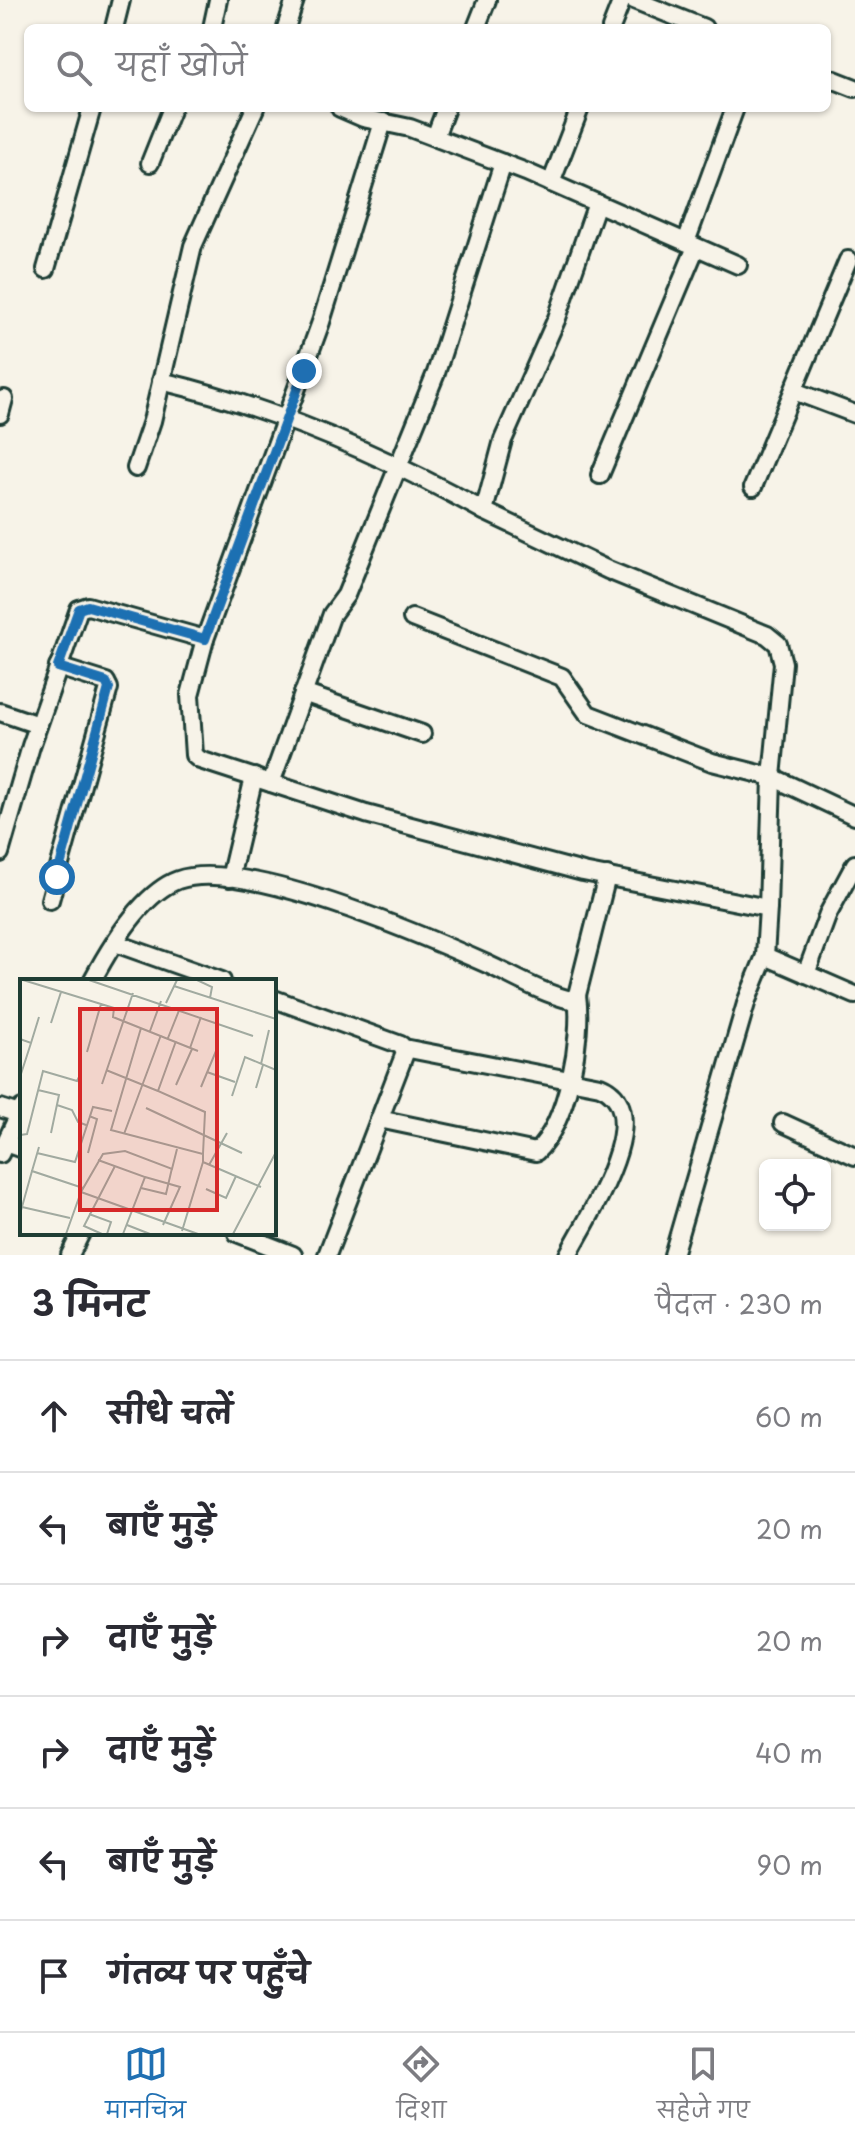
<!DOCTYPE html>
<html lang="hi">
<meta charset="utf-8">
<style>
:root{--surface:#fff;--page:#f2f2f3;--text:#2b2b33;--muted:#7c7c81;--line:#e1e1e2;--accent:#1f6fb2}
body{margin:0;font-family:"Playpen Sans","Playpen Sans Deva",sans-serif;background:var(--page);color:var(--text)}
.controls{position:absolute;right:24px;bottom:24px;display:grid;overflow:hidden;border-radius:12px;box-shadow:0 2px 6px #0004}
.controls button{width:72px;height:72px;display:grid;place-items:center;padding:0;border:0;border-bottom:2px solid var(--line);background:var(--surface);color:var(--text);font:40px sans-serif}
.stop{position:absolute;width:24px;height:24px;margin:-18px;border:6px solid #1f6fb2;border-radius:50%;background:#fff}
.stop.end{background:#1f6fb2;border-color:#fff;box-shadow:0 2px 8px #0008}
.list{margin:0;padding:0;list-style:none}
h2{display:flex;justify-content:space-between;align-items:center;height:104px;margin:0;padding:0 32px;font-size:34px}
h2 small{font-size:26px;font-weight:400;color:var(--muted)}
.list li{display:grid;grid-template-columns:52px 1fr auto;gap:24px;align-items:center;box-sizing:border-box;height:112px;padding:0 32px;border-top:2px solid var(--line)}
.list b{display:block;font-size:30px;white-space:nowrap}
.list em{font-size:26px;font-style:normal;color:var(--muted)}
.icon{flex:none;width:44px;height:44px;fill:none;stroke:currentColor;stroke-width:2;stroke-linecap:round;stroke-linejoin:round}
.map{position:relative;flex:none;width:855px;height:1255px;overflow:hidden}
.search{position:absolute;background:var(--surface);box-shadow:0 2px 6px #0004;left:24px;right:24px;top:24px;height:88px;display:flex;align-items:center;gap:20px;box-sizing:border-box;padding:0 28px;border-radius:12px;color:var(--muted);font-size:30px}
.sheet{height:776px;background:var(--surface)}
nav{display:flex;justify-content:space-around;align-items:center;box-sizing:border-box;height:112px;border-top:2px solid var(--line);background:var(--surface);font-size:22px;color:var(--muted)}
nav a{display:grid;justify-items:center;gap:4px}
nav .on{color:var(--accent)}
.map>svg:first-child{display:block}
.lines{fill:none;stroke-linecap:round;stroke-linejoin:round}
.minor-casing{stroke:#1f3d34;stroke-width:22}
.minor{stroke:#f7f3e8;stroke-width:16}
.route{stroke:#1f6fb2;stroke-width:10}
.inset-road{fill:none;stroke:#a1aaa0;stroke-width:2}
.view{fill:#d62828;fill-opacity:0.15;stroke:#d62828;stroke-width:4}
.inset-edge{fill:none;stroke:#1f3d34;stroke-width:4}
</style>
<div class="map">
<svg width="855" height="1255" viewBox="0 0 855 1255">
<rect width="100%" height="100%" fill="#f7f3e8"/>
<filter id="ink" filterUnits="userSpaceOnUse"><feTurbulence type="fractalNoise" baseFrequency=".0125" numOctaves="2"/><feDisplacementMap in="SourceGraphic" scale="16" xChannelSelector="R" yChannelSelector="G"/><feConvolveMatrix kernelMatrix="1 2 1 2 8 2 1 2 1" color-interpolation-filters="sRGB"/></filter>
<g filter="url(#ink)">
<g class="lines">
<!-- minor casing -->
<g class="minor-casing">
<g id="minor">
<polyline points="634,0 704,28"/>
<polyline points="114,28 121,0"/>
<polyline points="212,28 218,0"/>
<polyline points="286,28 295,0"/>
<polyline points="476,28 487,0"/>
<polyline points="611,28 622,0"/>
<polyline points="827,77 855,88"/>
<polyline points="340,108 363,118 410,128 526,172 738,265"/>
<polyline points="383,122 321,322 205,639 190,695 194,755 200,760 366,814 583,872 768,908 765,956 855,995"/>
<polyline points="435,137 446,108"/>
<polyline points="150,163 172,108"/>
<polyline points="551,183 580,108"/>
<polyline points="597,203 557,318 503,440 484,511 608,570 767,635 778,644 783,663 772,777 768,908"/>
<polyline points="686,242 735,108"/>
<polyline points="46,269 92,108"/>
<path d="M161 381C275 408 381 454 484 511"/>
<polyline points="794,391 855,414"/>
<polyline points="0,414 4,399"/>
<polyline points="136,468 152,421 193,246 255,108"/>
<polyline points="600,475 696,247"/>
<polyline points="753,487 848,260"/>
<polyline points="412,618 562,677 588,714 712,762 772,777 855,816"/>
<polyline points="303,693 422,734"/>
<polyline points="0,712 38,725"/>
<polyline points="271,783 332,614 346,595 436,373 503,163"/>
<polyline points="0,853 31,746 79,609 88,606 205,639"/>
<polyline points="230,878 254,777"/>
<polyline points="50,900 109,688 106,682 58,667"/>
<polyline points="115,943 222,981"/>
<polyline points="806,974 828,914 855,864"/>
<path d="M92 981C109 949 142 893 178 880 242 857 424 936 487 964 513 976 543 994 571 1000L577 995 607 876"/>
<polyline points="274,999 401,1045 405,1053 327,1255"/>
<path d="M404 1048 600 1086C659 1110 587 1218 568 1255"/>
<polyline points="0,1108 19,1114"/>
<path d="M379 1119 536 1152C568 1122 583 1037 577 995"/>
<polyline points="783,1123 855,1156"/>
<polyline points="5,1143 22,1149"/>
<polyline points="0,1154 22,1108"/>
<polyline points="237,1233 293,1255"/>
<polyline points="70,1255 81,1233"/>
<polyline points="673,1255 747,1000 765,956"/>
</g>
</g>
<!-- minor -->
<use href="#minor" class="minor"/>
</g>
</g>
<g class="lines" filter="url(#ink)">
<!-- route -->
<polyline class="route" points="57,877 109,688 106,682 58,667 79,609 88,606 205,639 304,371"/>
</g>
<!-- overview -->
<g transform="translate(20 979)">
<rect width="256" height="256" fill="#f7f3e8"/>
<path class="inset-road" d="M3 1 94 29 93 38 178 72M69 1 233 57M177 1 192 8 190 19M154 7 256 40M146 24 157 1M31 44 41 13M121 49 91 151 183 175V183L241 208M130 52 141 22M148 59 160 29M0 60 11 64 19 38M156 62 138 112 185 133 183 175M170 69 181 38M67 73 81 25M241 85 249 51M86 91 138 112M187 93 215 103M0 98 11 64M82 105 113 14M156 106 172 70M181 108 196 72M236 109 243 86M18 111 39 116 31 154M212 117 225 78 256 91M37 126 52 131 58 143 66 146M126 129 222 174M104 155 141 56M0 156 7 155 23 92 57 102 61 94M19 168 12 192 63 209M17 174 55 183 73 128 92 132M68 174 77 140 69 137M78 181 125 198 103 255M189 186 207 154M125 198 160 208 143 246M121 209 146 215 152 189M186 210 206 219 216 197M61 213 178 255M2 228 50 239M0 235 12 192M69 235 91 243 87 255M107 246 130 255M162 252 183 183M46 255 61 213 83 175 105 172 152 190 157 170M82 255 64 247 95 187M213 255 256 173"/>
<path class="view" d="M60 30H197V231H60Z"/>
<rect width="256" height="256" class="inset-edge"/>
</g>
</svg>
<div class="controls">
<button><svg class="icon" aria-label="locate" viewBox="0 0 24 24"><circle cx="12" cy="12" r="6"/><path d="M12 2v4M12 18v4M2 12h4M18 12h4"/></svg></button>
</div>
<div class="stop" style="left:57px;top:877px"></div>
<div class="stop end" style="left:304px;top:371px"></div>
<div class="search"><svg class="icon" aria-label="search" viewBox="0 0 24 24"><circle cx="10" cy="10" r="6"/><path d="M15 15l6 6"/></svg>यहाँ खोजें</div>
</div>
<section class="sheet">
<h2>3 मिनट<small>पैदल · 230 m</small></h2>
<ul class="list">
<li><svg class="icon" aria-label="ahead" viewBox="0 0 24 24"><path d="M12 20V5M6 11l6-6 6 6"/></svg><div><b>सीधे चलें</b></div><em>60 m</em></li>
<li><svg class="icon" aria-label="left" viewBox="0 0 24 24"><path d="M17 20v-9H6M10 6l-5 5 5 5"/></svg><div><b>बाएँ मुड़ें</b></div><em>20 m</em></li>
<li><svg class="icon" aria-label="right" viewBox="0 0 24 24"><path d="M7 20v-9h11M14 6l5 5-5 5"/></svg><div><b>दाएँ मुड़ें</b></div><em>20 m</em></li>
<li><svg class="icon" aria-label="right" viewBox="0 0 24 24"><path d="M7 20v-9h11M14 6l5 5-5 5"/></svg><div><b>दाएँ मुड़ें</b></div><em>40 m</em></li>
<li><svg class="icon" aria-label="left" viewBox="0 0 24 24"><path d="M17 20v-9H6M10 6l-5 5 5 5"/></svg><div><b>बाएँ मुड़ें</b></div><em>90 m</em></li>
<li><svg class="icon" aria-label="arrive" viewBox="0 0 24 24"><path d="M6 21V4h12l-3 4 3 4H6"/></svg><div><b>गंतव्य पर पहुँचे</b></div></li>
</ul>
</section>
<nav>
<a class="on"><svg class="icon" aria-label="map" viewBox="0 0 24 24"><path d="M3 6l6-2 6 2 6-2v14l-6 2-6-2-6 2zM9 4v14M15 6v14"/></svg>मानचित्र</a>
<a><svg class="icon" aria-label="directions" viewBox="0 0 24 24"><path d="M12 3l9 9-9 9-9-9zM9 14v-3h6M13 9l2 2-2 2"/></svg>दिशा</a>
<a><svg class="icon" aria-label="saved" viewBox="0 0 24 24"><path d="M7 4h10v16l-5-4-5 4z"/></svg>सहेजे गए</a>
</nav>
